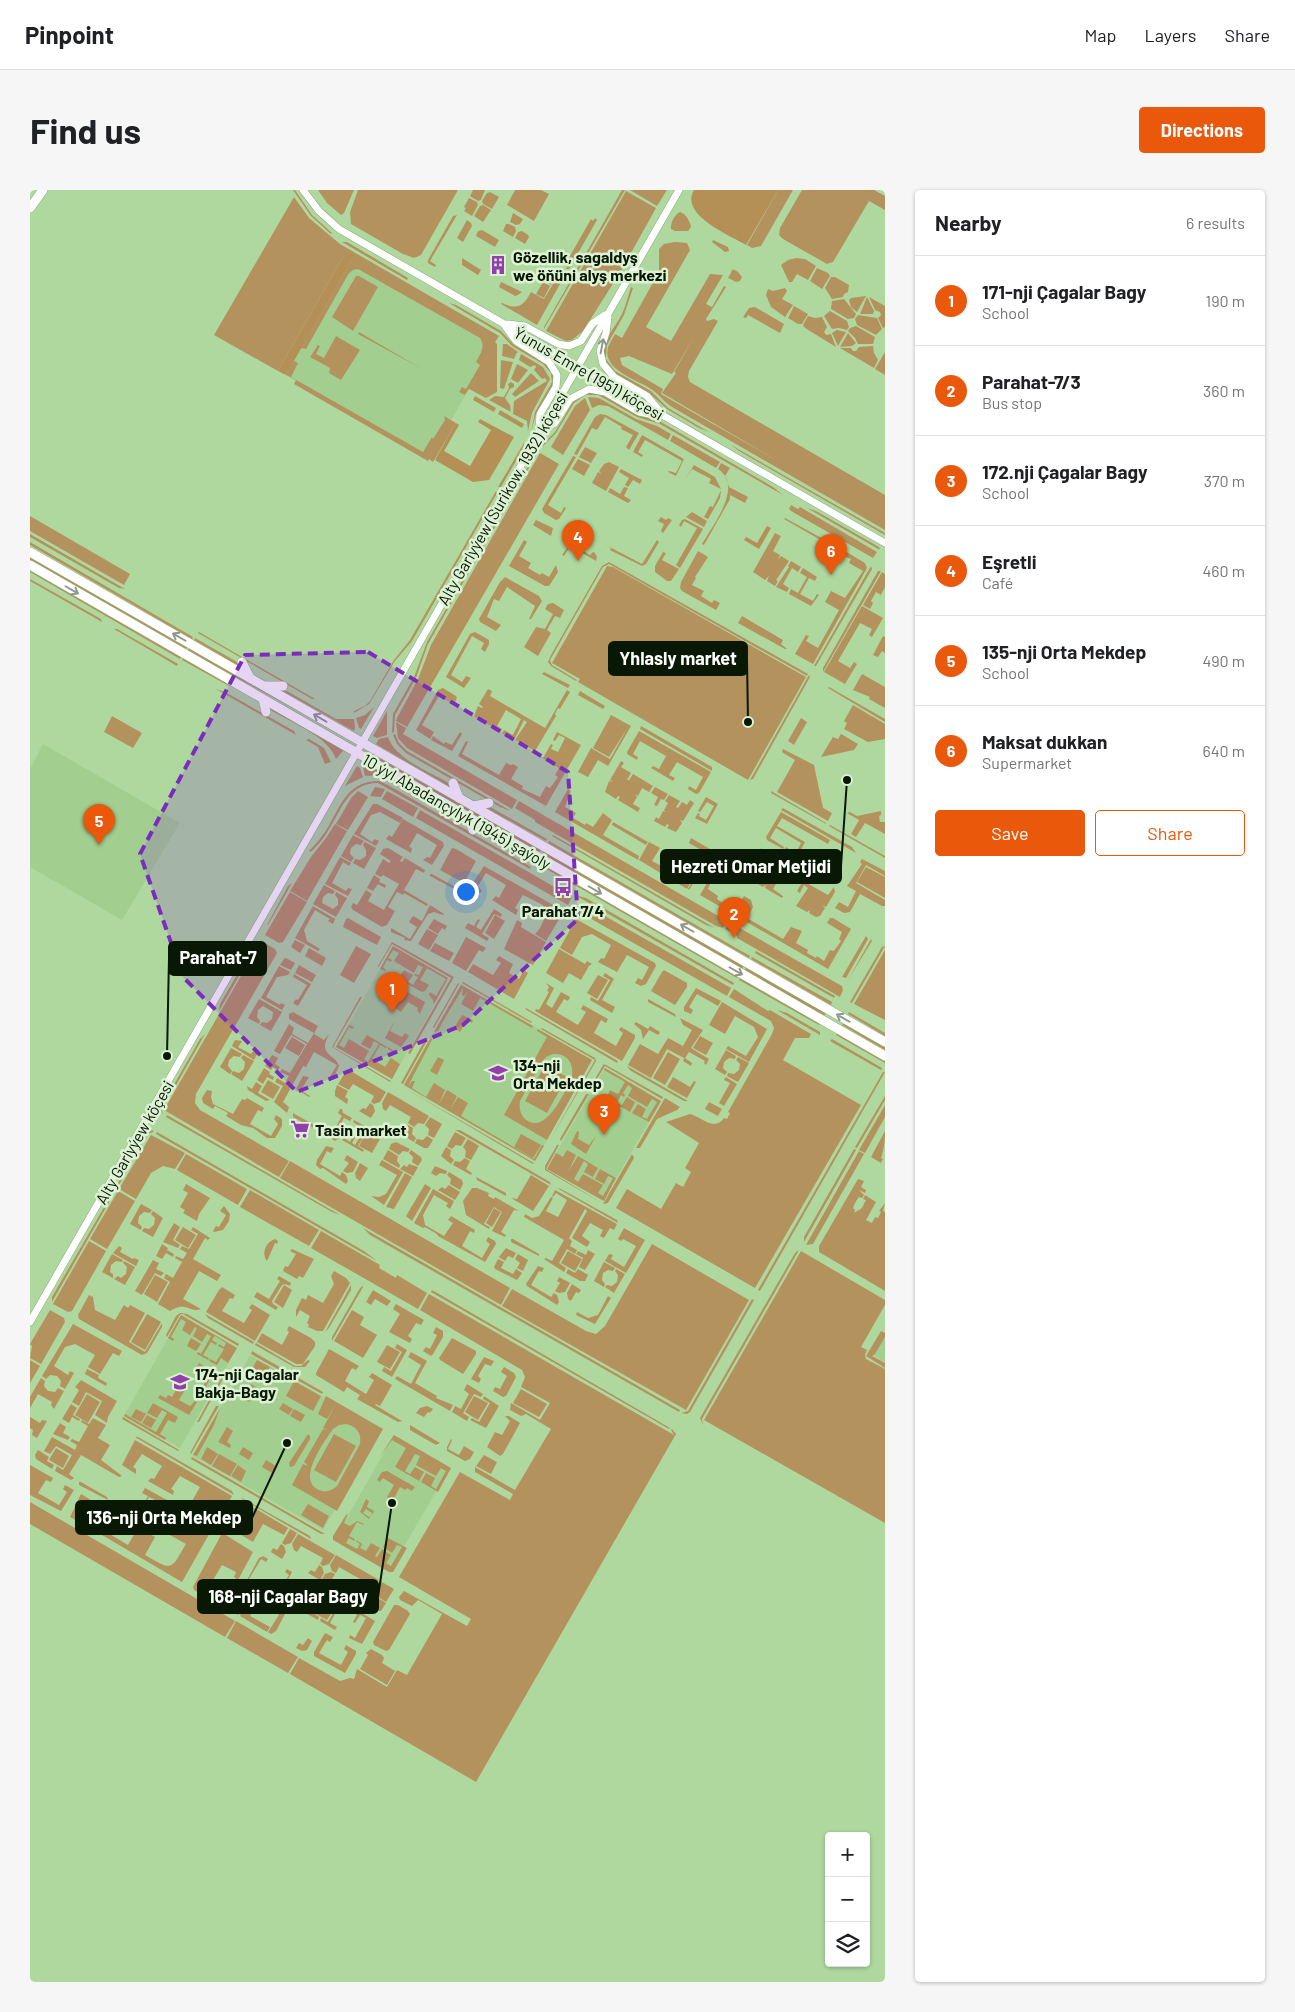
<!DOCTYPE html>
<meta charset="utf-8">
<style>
:root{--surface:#fff;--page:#f6f6f6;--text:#202124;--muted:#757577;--line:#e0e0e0;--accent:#ea580c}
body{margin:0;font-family:Barlow,sans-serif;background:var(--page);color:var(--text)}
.controls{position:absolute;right:15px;bottom:15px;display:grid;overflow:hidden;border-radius:5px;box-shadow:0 1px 4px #0004}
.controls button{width:45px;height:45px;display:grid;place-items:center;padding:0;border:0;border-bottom:1px solid var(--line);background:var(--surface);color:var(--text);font:25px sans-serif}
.you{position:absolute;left:435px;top:701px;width:18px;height:18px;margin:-12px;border:4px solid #fff;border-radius:50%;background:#1a73e8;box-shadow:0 0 0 8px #1a73e833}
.badge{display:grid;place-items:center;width:32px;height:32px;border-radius:50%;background:var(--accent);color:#fff;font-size:16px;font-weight:700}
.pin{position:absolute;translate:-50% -41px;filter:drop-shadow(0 1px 2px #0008)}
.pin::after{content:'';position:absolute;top:26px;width:18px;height:15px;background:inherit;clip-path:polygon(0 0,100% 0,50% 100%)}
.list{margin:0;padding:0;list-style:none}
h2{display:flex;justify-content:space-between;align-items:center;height:65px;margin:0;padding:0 20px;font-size:21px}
h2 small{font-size:16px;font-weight:400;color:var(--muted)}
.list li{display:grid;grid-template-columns:32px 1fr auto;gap:15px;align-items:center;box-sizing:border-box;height:90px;padding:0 20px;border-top:1px solid var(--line)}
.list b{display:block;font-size:19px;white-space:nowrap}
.list p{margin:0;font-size:16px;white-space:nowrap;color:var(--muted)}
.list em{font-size:16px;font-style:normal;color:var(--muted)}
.actions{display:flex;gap:10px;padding:15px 20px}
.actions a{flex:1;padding:11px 0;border:1px solid var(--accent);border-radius:5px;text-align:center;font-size:18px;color:var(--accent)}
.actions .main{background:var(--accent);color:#fff}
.icon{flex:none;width:28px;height:28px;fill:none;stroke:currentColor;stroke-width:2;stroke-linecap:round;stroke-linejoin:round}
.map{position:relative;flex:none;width:855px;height:1792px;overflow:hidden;border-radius:5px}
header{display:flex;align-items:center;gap:30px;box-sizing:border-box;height:70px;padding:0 25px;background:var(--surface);border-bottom:1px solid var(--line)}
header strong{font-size:24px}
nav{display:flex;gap:28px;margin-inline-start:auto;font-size:18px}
.intro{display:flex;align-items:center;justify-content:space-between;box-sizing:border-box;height:120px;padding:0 30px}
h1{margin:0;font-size:35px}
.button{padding:12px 22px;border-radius:5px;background:var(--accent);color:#fff;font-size:18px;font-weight:700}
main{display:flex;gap:30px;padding:0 30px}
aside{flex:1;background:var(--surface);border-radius:5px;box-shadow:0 1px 4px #0004}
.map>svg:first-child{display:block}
.built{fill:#a2cf90}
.green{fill:#b4925e;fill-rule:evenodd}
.forest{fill:#b48f56}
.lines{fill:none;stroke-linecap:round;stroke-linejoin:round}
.minor-casing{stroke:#87ae77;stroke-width:8}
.major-casing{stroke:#87ae77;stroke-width:10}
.minor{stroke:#fff;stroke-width:7}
.major{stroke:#fff;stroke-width:9}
.oneway{stroke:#90978e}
.marked{fill:#7b2cbf;fill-opacity:0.2;stroke:#7b2cbf;stroke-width:4;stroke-dasharray:10 6;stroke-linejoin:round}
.labels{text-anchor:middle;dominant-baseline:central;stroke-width:5;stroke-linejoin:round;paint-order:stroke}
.poi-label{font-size:16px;font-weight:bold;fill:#091804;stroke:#ddf2d5;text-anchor:start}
.street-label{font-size:16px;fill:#091804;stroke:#ddf2d5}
.leader{fill:none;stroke:#091804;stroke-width:2}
.callout-dot{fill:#091804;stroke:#ddf2d5;stroke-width:2}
.callout{fill:#091804;stroke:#091804;stroke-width:2}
.callout-label{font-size:18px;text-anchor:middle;font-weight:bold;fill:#fff}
</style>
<header>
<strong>Pinpoint</strong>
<nav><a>Map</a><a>Layers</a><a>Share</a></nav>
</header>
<div class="intro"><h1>Find us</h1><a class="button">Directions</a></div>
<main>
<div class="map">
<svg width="855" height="1792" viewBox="0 0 855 1792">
<rect width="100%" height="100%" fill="#afd89f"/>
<!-- built -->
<g class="built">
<polygon points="325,64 469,146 400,267 256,185"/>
<polygon points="13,554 150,633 92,730 0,677 0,579"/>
<polygon points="363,756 419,789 362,889 306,857"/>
<polygon points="431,794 562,870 505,971 374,895"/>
<polygon points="575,878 631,911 573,1011 517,979"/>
<polygon points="151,1125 207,1158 150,1258 94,1226"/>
<polygon points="855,1144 855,1172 843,1165"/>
<polygon points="220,1165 351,1240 293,1340 163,1266"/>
<polygon points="363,1247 419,1279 361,1379 306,1347"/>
</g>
<!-- green -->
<g class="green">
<polygon points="263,0 265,0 282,25 302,43 301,44 281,26"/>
<polygon points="288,0 324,0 314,23 311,25 297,13"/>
<polygon points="328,0 428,0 391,65 384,68 373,64 321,34 320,22"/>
<polygon points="443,0 455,0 451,10 448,11 440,6"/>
<polygon points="485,0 511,0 519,4 504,31 477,15"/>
<polygon points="592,0 595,0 514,139 514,137"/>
<polygon points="600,0 637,0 627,16"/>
<polygon points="748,0 763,0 731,56 722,58 717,55"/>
<polygon points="772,0 844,0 855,6 855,20 839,11 803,72 797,74 753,49 749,45 750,38"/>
<polygon points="596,1 626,18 591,81 553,141 542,150 536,151 516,141"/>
<polygon points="460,2 469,7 462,19 453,14 452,11 457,3"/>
<path d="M264 7 279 28 310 54 469 146 465 152 467 154V202L456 208 439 199 435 205 429 202 432 197 436 199 450 175 446 172C450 164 456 157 450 148L328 79 323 80 319 83 276 159 271 158 325 64 313 67 248 181 184 145Z"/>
<polygon points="439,8 447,12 448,15 442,26 434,21 436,18 434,17"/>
<polygon points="453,15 461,20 453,32 444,26 450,16"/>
<path d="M650 22C656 24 660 31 661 37L658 41H645L641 39C640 33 645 24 650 22Z"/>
<polygon points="483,23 493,29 490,34 486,35 480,32"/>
<polygon points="427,25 400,71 406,75 405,77 398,73 398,70 423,26"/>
<polygon points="565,28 567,30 539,79 536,79 538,75 536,73 561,29 563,31"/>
<polygon points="437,30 441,33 442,36 433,52 427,48"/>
<polygon points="476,34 479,34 485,37 486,41 483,47 473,41"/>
<polygon points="452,40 469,50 465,57 446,46 448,41"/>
<polygon points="492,41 498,45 499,47 495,54 485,48 488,42"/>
<polygon points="683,50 698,57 699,61 695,62 682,52"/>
<polygon points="312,52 317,52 378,88 377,90"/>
<path d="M645 52 657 53 660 60 616 137 641 151 680 84 693 85 676 114 682 117 694 96 696 97 676 129 677 131 684 129 688 131 659 181 658 187 660 192 855 305V340L642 217C634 212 629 204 621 199 608 190 572 180 578 158 579 153 583 149 585 144L592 148 629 82V59L634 54ZM664 147 644 182 646 183 632 203 755 275 631 204 633 199 592 175 590 168 599 166 642 184Z"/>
<polygon points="432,68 451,80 448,85 432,75"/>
<polygon points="766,68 775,69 786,76 778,90 767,84 762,92 759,92 751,75 758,70"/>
<polygon points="787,78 798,83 800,86 792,99 780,91"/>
<polygon points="521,79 528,83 521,95 514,91"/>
<polygon points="703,79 708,82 712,87 710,91 706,92 698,88"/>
<path d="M529 84 534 87 507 135 471 114 472 113C487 120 493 117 501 102L514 109Z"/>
<polygon points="326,86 329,86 348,97 323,141 302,127"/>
<polygon points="801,87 805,87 819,95 818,102 814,104 813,107 802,109 795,98"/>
<polygon points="471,92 492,102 488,105 485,106 469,97"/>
<polygon points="513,92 520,96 514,108 506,104"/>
<path d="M601 97 603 98 594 125 577 155 576 167 573 168C571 151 585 138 592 124 596 115 598 106 601 97Z"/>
<polygon points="755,98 757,101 752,109 763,115 755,127 741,117 736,105 738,99 743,101"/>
<polygon points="836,106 827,122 821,117 819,110 821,108"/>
<polygon points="837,107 844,121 843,124 830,124"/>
<polygon points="839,107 855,116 855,137 853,138 848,128 851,125 850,122 845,120"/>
<polygon points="814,109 826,124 824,128 818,129 801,119 802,111"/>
<polygon points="419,113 426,115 471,141 484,155 514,172 522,180 520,182 513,174 482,156 470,143"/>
<polygon points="764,116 778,124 772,134 768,134 758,128"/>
<polygon points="725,117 754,134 750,143 718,125 716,128 713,127 719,118"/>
<polygon points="800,121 817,131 819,137 817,140 809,138 802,139 794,126"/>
<polygon points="828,125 847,128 852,139 846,145 827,135 825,129"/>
<polygon points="778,126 785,128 792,127 797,137 794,142 796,145 801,144 806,157 775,138 773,135"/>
<polygon points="826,136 845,147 843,154 828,154 825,148 818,141 820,138"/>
<polygon points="807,140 816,142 808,156 802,143"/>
<polygon points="329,142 392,179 328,144"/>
<polygon points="818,143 826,153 822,156 810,157"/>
<polygon points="306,146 330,160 311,190 299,183 300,178 280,167 288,155 290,156 286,164 294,168"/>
<polygon points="473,154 477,154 488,162 486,164 484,169 472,166"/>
<polygon points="843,156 844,163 848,170 844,178 810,158 821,158 823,161 826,161 829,157"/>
<polygon points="855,162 855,185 845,179"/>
<polygon points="491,164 513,177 520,189 502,223 498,241 497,231 483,224 484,211 517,191 515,188 512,189 504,180 506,177 505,175 500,177 489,170"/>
<polygon points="576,169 585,181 621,201 638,218 679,242 669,238 637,219 619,203 582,182 574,170"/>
<polygon points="471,170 483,172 474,199 470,198"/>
<polygon points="264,171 268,173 261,187 393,262 402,247 403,249 415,230 414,226 426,233 403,272 399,269 398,271 264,194 266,190 256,185"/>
<polygon points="487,174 498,180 488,193 481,189"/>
<polygon points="501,183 509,191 485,207 482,204"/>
<polygon points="523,183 524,193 506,224 501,242 505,222 522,192 521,184"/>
<polygon points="481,192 484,194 484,197 480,199 475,208 480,215 481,222 459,210 465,206 474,207 479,198 478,194"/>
<polygon points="563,202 569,203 608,225 631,232 743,297 753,305 630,234 607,227 568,205 557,205 557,203"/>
<polygon points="554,205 554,206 544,213 526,243 512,257 511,256 525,242 543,212"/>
<polygon points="445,206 466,218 464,222 443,210"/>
<polygon points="558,207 569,208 606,229 627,236 641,244 638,250 578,216 569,215 562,218"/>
<polygon points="555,208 560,220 533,265 521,257 545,216"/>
<polygon points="470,220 494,234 492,238 468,224"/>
<polygon points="570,224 576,225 609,243 599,260 596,257 603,245 591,239 592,237 575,227 567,240 562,238 547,265 544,264 565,227"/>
<polygon points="612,245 654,269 646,286 638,282 639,281 646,283 652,271 615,250 608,262 613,265 612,267 603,262"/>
<polygon points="643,245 690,272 686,278 640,251"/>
<polygon points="494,253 494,257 471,297 468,297"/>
<polygon points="701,255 855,343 855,345 709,261"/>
<polygon points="555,257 567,263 561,273 549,267"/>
<polygon points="507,261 508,262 398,454 386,488 365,525 364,542 362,543 363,524 384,487 397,452"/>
<polygon points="510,263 529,274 377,537 366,531 367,528 388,489 401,455"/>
<polygon points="543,266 546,267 518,315 531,323 534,317 536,318 529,329 526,330 514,323 512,319"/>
<polygon points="548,269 560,275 554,286 542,279"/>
<polygon points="579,272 589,277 576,301 562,293 568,282 572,284 569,281 574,274"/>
<path d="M691 273 700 278 695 286 699 297 718 307 715 313 700 305V309L674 355 672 354C683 335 714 296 688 279Z"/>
<polygon points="664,275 685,287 691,299 679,293 681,289 662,279 654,291"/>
<polygon points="591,279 612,290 610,294 603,290 598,297 595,295 599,288 589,282"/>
<polygon points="594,297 598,298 594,306 601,310 598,313 578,302 580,298 590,304"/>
<polygon points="691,300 690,308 678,329 674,327 680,316 683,317"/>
<polygon points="466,301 467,303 382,451 365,471 339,514 324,523 324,521 335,516 340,511 364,470 380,450"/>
<polygon points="761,315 768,319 770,317 847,362 843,368 761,321 759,319"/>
<polygon points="777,318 786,321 849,357 850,360"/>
<polygon points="662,322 677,331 674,337 656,327"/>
<polygon points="0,326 100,384 94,395 0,341"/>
<polygon points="631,327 636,330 638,328 642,330 633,343 631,341 634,334 628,331"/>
<polygon points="755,328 795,350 795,353 789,364 788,364 794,352 754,329"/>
<polygon points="655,329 673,339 650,378 646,375 667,338 654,331 651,337 649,335 652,330"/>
<polygon points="506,330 523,338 521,346 503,335"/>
<polygon points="745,343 751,346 743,361 750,365 748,370 751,366 759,371 746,390 748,391 745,396 737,391 739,386 735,390 723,382"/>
<polygon points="0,344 95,399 89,398 0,347"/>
<polygon points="494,350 497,352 489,366 501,373 498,378 510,385 512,383 519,387 526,375 528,382 519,396 515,396 479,376"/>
<polygon points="543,350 546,351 544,355 560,365 563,362 565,363 567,367 566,371 540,356 534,366 532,365"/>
<polygon points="627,350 629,352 616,374 612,376 580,360 581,358 574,354 612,374"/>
<polygon points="0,352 163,447 162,449 0,355"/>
<polygon points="808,357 835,373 837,378 783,474 765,464 776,445 779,446 776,451 788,458 809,420 795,412 801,401 815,408 833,381 819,373 821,369 803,362 794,374 802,359"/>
<polygon points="668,361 678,367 665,387 666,388 662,395 674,401 671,406 682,413 684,410 690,413 686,420 652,401 650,398 651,392"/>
<polygon points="633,362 636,363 632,370 649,379 641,391 637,391 625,382 625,376"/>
<polygon points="0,365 157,457 156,459 0,370"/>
<polygon points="761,371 771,377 768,382 762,378 753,394 759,398 757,402 746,397 759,377 758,376"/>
<polygon points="579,372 778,484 777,486 579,374 573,377 520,470 522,475 547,490 546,491 521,476 518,472 521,465 572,376"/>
<polygon points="577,376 583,377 776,487 718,590 548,492 550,489 522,473"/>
<polygon points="841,376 842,379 786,476 784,476"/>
<polygon points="773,378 787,387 785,391 779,388 770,404 783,411 787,404 789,405 781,416 759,404 761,399 768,403 777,387 770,383"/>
<polygon points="0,380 151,467 150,469 0,382"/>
<polygon points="848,381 851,381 793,482 793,478"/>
<polygon points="852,382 855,384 855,397 851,405 846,402 841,411 843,413 840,419 833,415"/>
<polygon points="475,387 509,406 512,411 501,429 499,429 505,416 477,397 469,411 464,409 457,427 471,435 466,441 450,432 449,429 470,392"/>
<polygon points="0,389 71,429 72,432 0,391"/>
<polygon points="523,413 534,420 530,428 525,426 517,440 521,443 508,466 494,457 506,437 515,439 523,424 515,419 518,414"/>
<polygon points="832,416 853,428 842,447 839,445 842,439 830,433 808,471 820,478 824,472 827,474 815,494 794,482"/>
<polygon points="712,426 753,450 751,454 757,459 755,459 708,433"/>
<polygon points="84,439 87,439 148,474 147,476"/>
<polygon points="169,442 285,509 282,509 168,443"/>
<polygon points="445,442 459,450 459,454 455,462 451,459 454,453 442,446 421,485 432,492 436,486 441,488 434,498 416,487 440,444"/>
<polygon points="853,446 855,447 855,463 852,461 848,467 843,465"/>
<polygon points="165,448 209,473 212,478 164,450"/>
<polygon points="159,458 319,549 158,461"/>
<polygon points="153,468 202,496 199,496 152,470"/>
<polygon points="514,482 540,495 538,498 512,484"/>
<polygon points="832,484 855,497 855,518 839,509 840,507 823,500"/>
<polygon points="779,485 780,487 723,589 720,590"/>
<polygon points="799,497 855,529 855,532 798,498"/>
<polygon points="413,498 426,506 427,508 424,514 409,506 392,535 404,542 400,549 386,540 408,500"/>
<polygon points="186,499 195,502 264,541 266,545"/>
<polygon points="458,499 462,501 460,506 515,538 537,500 540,502 530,519 528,518 525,524 526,526 505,561 496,556 496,553 495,555 485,550 497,532 494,530 484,550 472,543 474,540 483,545 491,529 476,520 467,536 472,539 471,542 456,533 456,530 454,533 444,526 448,516 452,518 453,517 449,514"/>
<polygon points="251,500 257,501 306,529 324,529 325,538 324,541"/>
<polygon points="550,501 575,516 573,519 548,505"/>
<polygon points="823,515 855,534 855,549 838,552 814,539 817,533 814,531"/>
<path d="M239 517 314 560 306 569C299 547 261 532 242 521Z"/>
<polygon points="344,517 331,539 329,538 326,528 335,525"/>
<polygon points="357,521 357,545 347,548 343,546"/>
<polygon points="581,525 601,536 578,576 568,570 558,587 548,582 561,558 580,569 598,537 579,567 563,558"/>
<polygon points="82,526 112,543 103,558 74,542"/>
<polygon points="771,528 777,532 764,555 758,551"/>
<polygon points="366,532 376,538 373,544 487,610 482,619 377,558 368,548"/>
<polygon points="611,536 682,577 682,581 610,539"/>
<polygon points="609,541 681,582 669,603 666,604 658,599 659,596 666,600 673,587 647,572 639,585 645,588 643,591 621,578 623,576 629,579 636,566 610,551 603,564 608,567 607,570 597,564 597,562"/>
<polygon points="430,542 432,544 422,561 401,550 403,546 414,554 415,552 422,555"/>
<polygon points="527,542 551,555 516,616 428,566 436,551 438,552 432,564 469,585 476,573 481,575 483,574 488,577 481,589 493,596 492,599 510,607 516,596 520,598 528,587 525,585 529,578 513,568 521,554 523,555 521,559 528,562 535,548 529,545 525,551 523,550"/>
<polygon points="365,544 369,553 377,561 481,621 470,617 376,563 367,554 363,545"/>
<polygon points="811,544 828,554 824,560 791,567 803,547 808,549"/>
<path d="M358 547C365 569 400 582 419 593L422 598 346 554 349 549Z"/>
<polygon points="279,549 294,558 301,572 295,574 288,557 276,550"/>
<polygon points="753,559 784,575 793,618 802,623 798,631 747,602 765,570 752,562"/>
<polygon points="340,563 511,659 509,663 339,565"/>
<polygon points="591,571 594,573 591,577 601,583 597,590 599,590 603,584 623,596 619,602 612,598 608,606 605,604 607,607 603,614 610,618 608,622 588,610 590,607 588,606 586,609 575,602 579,591 583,592 580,590"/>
<path d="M335 573 412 617 405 615C383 603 361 583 335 586L333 577Z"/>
<polygon points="327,576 330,578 333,587 315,596"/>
<path d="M349 591 358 595 501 677 500 679 348 593C317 593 311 622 296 644 292 651 286 656 281 662L279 661C285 655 290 649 295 642 310 619 315 591 349 591Z"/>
<polygon points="345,597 355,599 351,607 340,606"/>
<polygon points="625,597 638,604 634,610 631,609 627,616 624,615 628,607 621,603"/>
<polygon points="538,599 541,601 535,617 546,623 543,628 555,635 556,633 563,637 573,623 582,630 573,645 609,666 608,670 525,622"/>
<polygon points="328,601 338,607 318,640 306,634 321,608"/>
<polygon points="357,601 388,618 383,627 352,609"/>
<polygon points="741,601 796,633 796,634 741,603"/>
<polygon points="639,605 650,611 646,617 648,618 652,612 657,615 660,610 664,613 653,631 650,630 652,633 646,642 637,638 639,635 637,634 635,637 624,631 626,627 629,629 633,621 635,622 634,620 638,613 635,611"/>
<polygon points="676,607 688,614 677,634 665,628 668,623 670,624 669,626 676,630 684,616 677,612 670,622 668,621"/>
<polygon points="489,611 697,731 693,738 686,736 505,632 505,630 485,618"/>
<polygon points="343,614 347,614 373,628 370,633 350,622 341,625 330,644 342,652 345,649 349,651 346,656 324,644"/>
<polygon points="455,617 462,618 517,649 516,651"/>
<polygon points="753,618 822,657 826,663 751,620"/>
<polygon points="390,620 542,707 538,715 386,628"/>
<polygon points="851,621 851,625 849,626 850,632 855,632 855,644 835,633 826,647 821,644 829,630 817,623 820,622 827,626"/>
<polygon points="751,622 800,650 798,654 752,628 747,636 775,652 767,667 754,660 756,657 766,663 771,653 746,638 740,648 754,657 753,659 737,650 736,647"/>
<polygon points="373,629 413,652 414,656 402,675 393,670 397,667 400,668 407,655 387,643 379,657 382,658 381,663 356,649 359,645 362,647"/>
<polygon points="583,632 618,652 616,655 582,635"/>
<polygon points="305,634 317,641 277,711 260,701 281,667 296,648"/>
<polygon points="800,635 855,666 855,668 799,636"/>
<polygon points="445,636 505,670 504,672 450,641"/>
<polygon points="323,645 334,651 331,655 326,654 321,658 320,664 324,668 321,672 311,666"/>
<polygon points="523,645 685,738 676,735 522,646"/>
<polygon points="661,648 680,659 657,699 609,670 619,652 630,658 622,671 635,678 634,681 651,689 657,678 661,680 669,669 667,667 671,660 659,653"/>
<polygon points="519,651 720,766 719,768 518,653"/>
<polygon points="335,652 346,658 334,679 323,673 325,669 330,670 336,666 336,660 333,655"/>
<polygon points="358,658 373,667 370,671 372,672 375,668 395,680 394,683 386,679 374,700 398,714 397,716 374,703 373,705 367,702 358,717 365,721 357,735 352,737 323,720 321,717 323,713 327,715 336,700 342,704 338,711 354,720 369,694 353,685 351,687 345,684 353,669 359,673 361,671 350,664 353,659"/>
<polygon points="422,658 426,659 446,671 434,693 410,680"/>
<polygon points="731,658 732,661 719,685 725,688 736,669 754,680 743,699 753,706 752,708 735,698 736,695 733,697 714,686"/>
<polygon points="681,660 682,663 659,700 658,699"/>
<polygon points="514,661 714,775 712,779 512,664"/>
<polygon points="310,667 321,673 319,676 313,672 302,693 316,701 318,698 322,699 318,706 295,694"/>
<polygon points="832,669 855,681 855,686 836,675 826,693 855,710 855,716 852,716 830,704 820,722 814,723 805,718 809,712 818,717 826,701 817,696 832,674 830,672"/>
<polygon points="507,671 708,787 707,788 506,673"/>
<polygon points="454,676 534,721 516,751 505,744 510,738 516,725 513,715 493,705 485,718 488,720 486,725 462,710 466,706 469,708 476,695 456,683 448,696 452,701 450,703 442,698 442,694"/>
<polygon points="836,677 855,687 855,708 827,692"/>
<polygon points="402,684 427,698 428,701 400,686 400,684"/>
<polygon points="682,684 684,685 678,699 688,706 687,709 698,717 699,715 707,719 714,706 721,710 723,717 717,728 753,749 761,737 772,741 766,753 778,760 777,763 786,768 787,766 794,771 800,760 804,761 811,751 809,749 812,742 797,733 800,728 803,728 821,739 798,779 670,705"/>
<polygon points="344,685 350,689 349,692 356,695 355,698 348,694 343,701 337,698"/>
<polygon points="773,691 798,705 804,697 805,702 796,717 792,715 795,718 790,726 786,727 779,723 780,720 777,722 766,716 778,698 774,695 770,703 767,701"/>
<polygon points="262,693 238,735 237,735 258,696"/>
<polygon points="294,695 305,701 303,704 298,703 293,707 292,713 303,719 308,715 308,709 305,705 306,702 317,708 306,727 283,714"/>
<polygon points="260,702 277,712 253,752 249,753 235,745"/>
<polygon points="434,702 446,709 443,714 436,711 429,724 437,708 432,704"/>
<polygon points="545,705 556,708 704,793 703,795"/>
<polygon points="554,714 701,798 697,806 549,722"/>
<polygon points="400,715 414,724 413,725 404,722 398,724 381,751 374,750 375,748 361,742 361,738 380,749 387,737 379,732 383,726 392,731"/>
<polygon points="283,716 305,729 303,734 298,731 300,729 285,720 274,740 277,751 290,759 288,761 265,748"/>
<polygon points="464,719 472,724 471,727 464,724 452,744 459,748 457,751 435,738 438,733 444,736 448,729 450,730 446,737 451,740"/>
<polygon points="465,725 475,731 464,749 455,743"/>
<polygon points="318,728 351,747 347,755 313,737 316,729"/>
<polygon points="404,729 417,736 415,740 412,738 408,744 398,738"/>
<polygon points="546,729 625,773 626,776 616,794 611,796 605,793 608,788 612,790 619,777 597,765 587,782 568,772 571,768 574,769 581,755 562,744 552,747 542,765 530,758"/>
<polygon points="487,730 492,733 491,737 516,752 503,775 474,759"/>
<polygon points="699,732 812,796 813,800 810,807 707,748 707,746 695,739"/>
<polygon points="397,739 408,745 399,760 388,754"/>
<polygon points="836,746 838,749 816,788 812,787"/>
<polygon points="436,747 456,758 453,762 449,760 436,781 422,773"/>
<polygon points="841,749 842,751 818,790"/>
<polygon points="265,750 275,755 270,763 261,757"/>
<polygon points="231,751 245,759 247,763 166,904 165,913 170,920 259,971 249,987 134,920"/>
<polygon points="362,752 424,787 380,864 378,863 421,788 362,754 348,778 348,776"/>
<polygon points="405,753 424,763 419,771 400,761"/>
<polygon points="326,756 341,764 324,793 310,785"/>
<polygon points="363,756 418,788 404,814 403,810 399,805 400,802 406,806 416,789 397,778 390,790 399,795 395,801 392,802 368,789 374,780 383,785 378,792 383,795 388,787 384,785 385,784 389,785 393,777 388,775 384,783 364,771 369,763 363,760 358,768 362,770 361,772 357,770 353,777 356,780 355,781 350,779"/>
<polygon points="855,756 822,813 820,812 852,757"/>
<polygon points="223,757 225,758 189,821 190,814"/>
<polygon points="279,758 296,768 292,776 275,766"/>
<polygon points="529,759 555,774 557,771 562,774 559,776 551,790 539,783 533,793 516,783"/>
<polygon points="855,760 855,830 824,814"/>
<polygon points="726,761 805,806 804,808 725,763"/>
<polygon points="469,766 483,774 479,783 489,789 494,780 498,783 484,809 438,782 443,774 463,785 471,773 466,770"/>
<polygon points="722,767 802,812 801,815 721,769"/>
<polygon points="256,768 265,773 261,780 250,775 254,769"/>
<polygon points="269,775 286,785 282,792 265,783"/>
<polygon points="249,776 260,782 258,785 247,787 236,807 250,815 251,813 255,815 252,820 231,808"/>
<polygon points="717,776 796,822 794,826 715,780"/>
<polygon points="634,780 657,793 657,797 645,815 621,801 632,782"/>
<polygon points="575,783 584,789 572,810 585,817 582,823 560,810 561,807 568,811 580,790 573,786"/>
<polygon points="264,784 281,794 268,816 263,813 266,809 268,810 277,795 263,787"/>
<polygon points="568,785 578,790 567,809 557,803"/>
<polygon points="710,788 790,834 789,835 709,790"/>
<polygon points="433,792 502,832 501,833 432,793"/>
<polygon points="428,793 429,794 404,838 403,837"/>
<polygon points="516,793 524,798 516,814 522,818 531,802 540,807 538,811 534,809 526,822 548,835 556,822 551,819 553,815 578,829 576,833 571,830 564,843 586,856 593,843 589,840 591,837 605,845 605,848 592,871 505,821 506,819 509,820 519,802 517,801 519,797"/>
<path d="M431 795 503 836 502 838 450 808 443 821 431 814 438 801 434 806 432 805 433 798C425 812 416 825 408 841L404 842Z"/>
<polygon points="367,796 395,812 390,824 387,820 388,818 378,812 371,822 365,818 371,808 367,805 369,802 365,799"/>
<polygon points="666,798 691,811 688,816 667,804 659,817 663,820 661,824 654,821 654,817"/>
<path d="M704 799 738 821 740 820 781 844 779 848H765L753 870 831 915 725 1098 586 1018 597 999 631 1019 646 993 653 997 661 982 655 978 669 953 636 932 660 924C672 927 684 942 694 928L697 929 700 923 698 922 742 844 744 838 741 831 699 807Z"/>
<polygon points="330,807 332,807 303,857 361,891 360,892 302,857"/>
<polygon points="229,809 252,822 241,841 230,835 232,832 237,833 242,829 243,822 233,816 228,820 227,827 230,831 229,834 218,828"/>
<polygon points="618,809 645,824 646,827 618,812"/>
<polygon points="692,812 737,839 719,872 696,859 698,856 716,866 728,847 724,837 705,826 695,844 679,835"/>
<polygon points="496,818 588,871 587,873 495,819"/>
<polygon points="747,820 757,823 790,842 790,845"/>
<path d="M263 822 288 836 284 844 294 850 299 844C298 847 295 851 295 856 295 866 307 867 309 876L303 889 300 891 298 890 307 875 284 862 276 877 273 876 253 912 259 917 257 923 244 912 253 896 245 892 247 888 255 893 259 886 250 882 252 879 260 883 277 854 261 845 250 864 244 861 259 834 264 838 262 844 278 853 284 843 259 829V824Z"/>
<polygon points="819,822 855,843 855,846 818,824"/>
<polygon points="432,825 443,830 442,833 437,830 430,842 424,838"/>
<polygon points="650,828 673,840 661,858 679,869 676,875 674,873 675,871 659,862 655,868 662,873 661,876 653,871 654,868 637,859 621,888 598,875 610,854 628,864 638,848 653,856 662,840 653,835"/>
<polygon points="365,830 360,841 372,847 375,843 379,846 371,857 355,848"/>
<polygon points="606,832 618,839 620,836 630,842 628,845 619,840 613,849 611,840 604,834"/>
<polygon points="814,832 855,856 855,860 812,835"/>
<polygon points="319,835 324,837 323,839 319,837 309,855 314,858 319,849 339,861 334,869 338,872 349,854 344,851 340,859 331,854 337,845 357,857 356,858 350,855 342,869 355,877 364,863 358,859 358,857 364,861 361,868 370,874 362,889 306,857"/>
<polygon points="512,838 565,868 566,871 519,952 565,870 511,839"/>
<path d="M508 839 562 870 517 950 474 925 517 847 507 841ZM523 864C536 863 544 872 542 886 536 900 516 947 495 929 490 924 489 918 490 911L512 872 516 867Z"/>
<polygon points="807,843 855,871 855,873 806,845"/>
<polygon points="175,844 132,920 133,925 130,919 170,849"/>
<polygon points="670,846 683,853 676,865 663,858"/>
<polygon points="262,847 275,855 269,866 255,858"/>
<polygon points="401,847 402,850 378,896 382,891 385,891 382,898 396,907 404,893 415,900 409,914 417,900 427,906 420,920 428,907 438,913 431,926 504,969 512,955 514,956 505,971 374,895"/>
<polygon points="396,848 398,849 373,894 371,893"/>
<polygon points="802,849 852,878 851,880 800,851"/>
<polygon points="205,850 212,851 208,857 221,864 224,860 228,863 224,870 202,856"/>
<polygon points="201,858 212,864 210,867 204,866 199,870 198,876 202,881 200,884 190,877"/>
<polygon points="696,860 706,866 705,869 699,868 694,872 693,878 697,882 695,885 685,879"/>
<polygon points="638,862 650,869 635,895 623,888"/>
<polygon points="213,865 224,871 212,891 201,884 203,881 209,883 214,879 215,872 211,868"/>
<polygon points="242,865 248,868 245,874 250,877 248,880 243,877 241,880 235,876"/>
<polygon points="408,867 414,870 407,885 400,881"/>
<polygon points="708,867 719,873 708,892 697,886 698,883 704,884 709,880 710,874 706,870"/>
<polygon points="575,874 576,875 633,907 632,909 575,876 560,900 560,898 573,875"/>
<polygon points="515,875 537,887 517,923 495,911"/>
<polygon points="597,876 658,911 654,911 601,881"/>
<polygon points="234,878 240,882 239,884 244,887 243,890 237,887 233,894 227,890"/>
<polygon points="575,878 631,911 619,932 602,923 608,914 616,919 612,927 617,929 627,912 622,909 617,917 598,906 602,898 598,895 593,903 595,905 594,907 591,905 587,913 592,915 597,907 605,912 600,922 579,910 578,905 580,900 588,904 595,892 574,880"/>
<polygon points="319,880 356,902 350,912 344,914 341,912 344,906 323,894 319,900 308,894 315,883"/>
<polygon points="853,882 855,882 730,1101 728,1100"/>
<polygon points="273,886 279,887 271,900 280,906 279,907 266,899"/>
<polygon points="643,887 660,897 664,891 666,892 657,908 637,897"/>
<polygon points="696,887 707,894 694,916 689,913 700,893 694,890"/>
<polygon points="238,890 250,897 243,909 231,902"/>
<polygon points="226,892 232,896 228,903 240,910 236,911 218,900 217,896 222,899"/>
<polygon points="307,895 318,901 315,907 318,909 317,914 305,906 305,901"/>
<polygon points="373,897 504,973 503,974"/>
<polygon points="177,900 182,901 181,907 183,914 203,924 212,909 215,910 217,908 234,918 232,922 228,920 220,934 241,946 248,934 244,929 246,925 252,929 252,936 245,948 237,948 223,938 211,935 196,926 198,923 185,916 183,919 173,913 172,908"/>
<polygon points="358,902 399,926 394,934 388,933 384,937 378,933 381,927 360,915 356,921 353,919 352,913"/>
<polygon points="556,904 559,904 531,951 530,949"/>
<polygon points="855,906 855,910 827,958 825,957"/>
<polygon points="635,908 650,917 647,920 627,929 610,958 606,958"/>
<polygon points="679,912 692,919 688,926 675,919"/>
<polygon points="340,913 343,915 345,921 341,928 329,921 333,918 336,919"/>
<polygon points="855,915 855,927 835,963 829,960"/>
<polygon points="310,919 312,919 313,923 322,928 320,931 314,928 305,943 311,947 305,951 295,944 296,942 302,944 312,926 308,923"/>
<polygon points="263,923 291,939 291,942 263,927"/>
<polygon points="137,925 310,1025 302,1022 136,927"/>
<polygon points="400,927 412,934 404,948 398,945 399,939 395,935"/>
<polygon points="324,930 345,942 343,945 350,949 342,963 329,956 337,941 328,956 334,960 333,962 312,950 314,948 320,952 324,945 326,946 322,953 325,955 334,940 331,937 327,944 325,943 329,936 323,932"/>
<polygon points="378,935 383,938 382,944 386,948 384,952 367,942 371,939 375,941"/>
<polygon points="121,940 124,941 123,942 118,944 22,1112 22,1107 117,943"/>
<polygon points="425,940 430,940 520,992 521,995"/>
<polygon points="547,941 549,942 548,949 559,955 566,946 556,964 541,954"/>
<path d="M855 941C855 952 854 959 851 968L853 969 851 973 841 967Z"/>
<polygon points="127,942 334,1061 347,1071 126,944"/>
<polygon points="425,942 436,948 431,956 426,955 422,959 417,956"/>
<polygon points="491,944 511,955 503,968 484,957"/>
<polygon points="121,945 155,963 145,979 133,976 121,983 106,1009 89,999"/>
<polygon points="397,946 403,950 398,958 394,958 385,953 387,949 393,950"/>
<polygon points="438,949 449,956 441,970 435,967 436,961 433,957"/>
<polygon points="366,952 380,959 378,962 373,961 369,965 359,959 361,954"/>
<polygon points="527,955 529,955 516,979 572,1013 515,980 515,976"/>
<polygon points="296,956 304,958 301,963 297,961 290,974 310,986 312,982 316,985 318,991 316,994 293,978 290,979 286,975 287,970"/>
<polygon points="416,957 421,960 420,966 424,970 421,974 411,966"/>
<polygon points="824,959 826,960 774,1052 774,1047"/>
<polygon points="358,960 368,966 367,971 370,975 369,978 353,969"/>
<polygon points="381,960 391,967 392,970 388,976 382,972 383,967 379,963"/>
<polygon points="537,960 546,965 538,982 548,966 568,978 563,987 554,982 558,974 554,971 544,989 548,992 553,984 573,995 568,1003 573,1006 583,988 578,986 574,994 565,989 570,979 586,988 574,1011 517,979 526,963 533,967"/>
<polygon points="829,961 834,964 783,1054 776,1055"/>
<polygon points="156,964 217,999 208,1015 147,980"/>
<polygon points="602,964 604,968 578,1013 573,1014"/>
<polygon points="317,965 328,972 323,982 317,983 313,981 319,973 314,970"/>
<polygon points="435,968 440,971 436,979 442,983 441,985 423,975 425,971 430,972"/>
<polygon points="352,970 373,982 354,1015 341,1006 349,1007 356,1004 367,985 349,975"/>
<polygon points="260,971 480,1098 471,1115 250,988"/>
<polygon points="330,973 338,978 330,991 326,988 325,983"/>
<polygon points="379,974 388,977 383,986 370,979 374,975 377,977"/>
<polygon points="405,976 417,981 416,984 410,983 406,986 401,983"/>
<polygon points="419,982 432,990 433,994 430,1000 420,994 421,989 417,985"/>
<polygon points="375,983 382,987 364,1019 356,1017"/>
<polygon points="501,985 519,996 503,1021 481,1008 487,1009"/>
<polygon points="446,987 476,1003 476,1006 447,990"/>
<path d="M828 989 834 991 831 997 836 1000 835 1003 829 1000 834 1005 832 1008 829 1007C826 1011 825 1013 823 1018L825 1020 824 1023C833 1017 830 1022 836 1010L833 1009 835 1005 846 1012 836 1030 842 1033 845 1027 848 1028 851 1022 849 1021 855 1013 853 1021 855 1022V1101L789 1062V1056Z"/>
<polygon points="156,994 180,1008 169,1024 167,1031 153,1023 155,1020 150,1017 158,1003 153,1000"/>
<polygon points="395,994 401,998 382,1031 376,1026"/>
<polygon points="419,995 430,1002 425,1010 408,1000 412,997 415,999"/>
<polygon points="442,998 447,998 459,1003 458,1006 464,1009 465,1007 489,1021 484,1020 471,1042 476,1045 475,1047 462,1041 472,1022 464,1017 454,1034 460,1037 459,1039 436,1025 433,1011"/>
<polygon points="527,998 531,999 587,1030 588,1033"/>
<polygon points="403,999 424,1011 420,1019 416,1016 418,1013 404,1005 393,1025 395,1035 414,1046 423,1033 418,1030 421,1026 445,1040 444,1043 440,1041 432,1056 452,1068 460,1054 456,1051 458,1047 465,1051 466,1054 455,1072 408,1046 407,1044 395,1037 393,1038 384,1033"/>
<polygon points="220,1000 289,1040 279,1056 210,1017"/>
<polygon points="525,1000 587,1034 584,1040 580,1038 574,1048 570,1046 573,1040 560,1033 552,1046 560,1052 557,1057 542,1048 557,1021 555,1019 539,1048 542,1051 540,1056 547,1060 545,1064 537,1059 529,1073 536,1078 534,1082 514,1069 516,1068 522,1071 534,1050 494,1027 495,1024 502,1028 509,1026 521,1007 523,1008 516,1021 528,1027 537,1010 526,1003 523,1007 522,1006"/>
<polygon points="88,1001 105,1011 77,1059 60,1049"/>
<polygon points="111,1014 122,1020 120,1023 114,1022 109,1026 108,1033 112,1037 111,1040 100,1034"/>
<polygon points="194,1016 200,1024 199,1031 193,1040 184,1042 183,1041 186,1036 189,1037 196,1025 190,1021"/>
<polygon points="464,1018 471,1022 462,1037 456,1033"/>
<polygon points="123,1021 133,1028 123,1047 112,1041 114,1038 119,1039 124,1035 125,1028 121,1024"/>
<polygon points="144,1033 150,1037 143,1050 150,1055 148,1058 133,1052"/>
<polygon points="153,1037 166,1045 158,1058 145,1050"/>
<path d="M163 1037 180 1048 178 1050 175 1048 163 1069 191 1085 187 1091 169 1081 153 1109 171 1119C161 1124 156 1110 140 1121L128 1114 140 1092 134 1088 136 1084 143 1088 152 1072 145 1068 146 1066 153 1069 157 1063 150 1059 152 1056 159 1059 168 1044 161 1040Z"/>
<polygon points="333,1038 650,1220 649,1222 340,1045"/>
<polygon points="594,1038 615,1050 596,1083 575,1071 579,1064 583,1065 581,1069 594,1077 606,1056 593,1049 591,1051 588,1049"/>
<polygon points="291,1041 350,1075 349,1078 366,1088 367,1085 397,1103 388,1119 281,1058"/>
<path d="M245 1049 248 1051 247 1054 245 1053 237 1071C231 1063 236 1052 245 1049Z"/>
<polygon points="483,1049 509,1064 509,1066 481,1052 481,1049"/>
<polygon points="59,1051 76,1061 42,1121 38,1122 23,1114"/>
<polygon points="132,1054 138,1058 137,1060 144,1064 143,1067 136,1063 132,1069 126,1066"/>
<polygon points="622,1054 719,1110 656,1220 472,1116 482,1099 556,1141 566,1144 575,1136"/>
<polygon points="89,1056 92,1058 90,1062 103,1069 104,1068 109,1070 106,1076 83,1063"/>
<polygon points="476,1058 486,1063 483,1068 478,1066 475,1071 469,1067"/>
<polygon points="262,1059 284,1069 273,1088 269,1086 267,1089 253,1081 255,1076 258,1077 266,1064 260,1061"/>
<polygon points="558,1060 565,1064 555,1080 549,1077 553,1068 546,1064 548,1061 556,1065"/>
<polygon points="769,1060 672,1229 673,1235 670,1228 765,1063"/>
<polygon points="538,1061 552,1069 545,1081 531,1073"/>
<polygon points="771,1061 855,1110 855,1115 831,1157 837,1160 835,1165 836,1169 855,1179 855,1333 674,1230"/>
<polygon points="82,1064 93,1070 92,1072 86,1071 81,1075 80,1082 83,1084 83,1088 72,1082"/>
<polygon points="488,1064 498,1070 493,1081 487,1078 490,1073 485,1069"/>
<polygon points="468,1069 474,1072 471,1078 483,1084 486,1079 492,1083 487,1090 465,1079 464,1077"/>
<polygon points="123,1070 129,1073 126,1079 134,1083 131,1086 125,1083 112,1105 105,1101"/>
<polygon points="94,1071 105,1077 95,1095 84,1089 88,1086 91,1088 96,1084 97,1077 93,1073"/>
<polygon points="574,1072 585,1078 583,1081 578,1080 573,1083 572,1090 575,1094 574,1097 564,1091"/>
<polygon points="508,1076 514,1078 512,1082 509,1081 501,1095 521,1107 524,1103 527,1105 529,1112 527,1115 497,1096 496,1094"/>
<polygon points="538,1079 545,1083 548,1079 558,1085 555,1091 550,1091 536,1083"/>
<polygon points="586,1079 595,1084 584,1103 575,1097 577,1095 582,1096 587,1092 588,1085 585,1081"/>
<polygon points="304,1081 316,1088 320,1093 293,1141 287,1141 278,1137 279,1135 277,1133 280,1126 270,1120 266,1127 266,1120 272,1108 276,1110 278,1105 293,1113 304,1094 301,1086"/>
<polygon points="125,1085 138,1092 127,1112 114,1104"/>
<polygon points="249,1086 261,1093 260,1096 255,1094 252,1095 242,1111 243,1114 248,1117 246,1120 224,1107 227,1102 239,1109 250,1091 247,1089"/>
<polygon points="529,1087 540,1093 535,1102 529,1103 525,1101 530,1093 527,1091"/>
<polygon points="542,1094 551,1100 549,1103 546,1102 541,1111 538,1109 537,1103"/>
<polygon points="254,1095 262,1100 253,1118 244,1112"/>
<polygon points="321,1095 321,1100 299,1138 295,1142"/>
<polygon points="333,1096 333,1097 302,1151 302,1147 330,1098"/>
<polygon points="192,1097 205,1105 203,1109 200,1108 192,1121 214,1133 222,1120 219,1118 222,1114 240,1125 225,1151 176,1122 189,1100"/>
<polygon points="343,1100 361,1111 357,1116 345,1109 341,1115 336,1112"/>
<polygon points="402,1100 640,1238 639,1239 401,1102"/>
<polygon points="399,1104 644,1245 641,1240 642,1239 646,1244 446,1592 260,1484 269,1468 310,1491 320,1488 324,1489 327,1479 357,1497 367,1480 377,1485 412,1424 388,1410 382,1416 370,1410 369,1407 374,1401 437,1436 441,1429 369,1387 430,1282 480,1310 483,1304 445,1282 445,1277 485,1300 521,1239 496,1224 491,1226 480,1220 481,1213 510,1230 520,1213 491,1197 495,1187 492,1180 390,1120"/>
<polygon points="59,1105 63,1107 65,1120 85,1130 94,1115 98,1118 100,1115 115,1123 99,1152 115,1162 132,1133 132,1137 117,1163 112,1165 49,1129 48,1125"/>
<polygon points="578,1106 581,1108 565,1134 546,1125 547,1122 558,1128 568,1125"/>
<polygon points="722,1109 724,1110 660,1222 657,1224 651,1223 658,1221"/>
<polygon points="366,1114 394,1130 391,1135 386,1133 378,1146 382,1149 380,1153 359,1142 370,1124 363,1119"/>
<polygon points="20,1120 34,1128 35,1132 11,1174 0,1168 2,1156 0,1154"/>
<polygon points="322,1120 334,1127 330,1135 347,1145 333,1168 304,1151"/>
<polygon points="150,1123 157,1124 209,1154 208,1156 151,1123 137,1147 136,1145 146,1126"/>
<polygon points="117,1124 131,1132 115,1160 101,1152"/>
<polygon points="175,1124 224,1152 223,1154 178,1128"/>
<polygon points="151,1125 207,1158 198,1173 191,1168 187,1175 179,1171 180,1169 186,1172 194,1159 188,1156 189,1154 194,1157 196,1153 185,1146 182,1150 187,1153 186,1155 181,1152 173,1165 179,1168 178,1170 167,1164 168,1162 171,1164 181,1146 177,1144 172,1152 163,1146 167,1138 165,1137 160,1145 152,1140 156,1132 151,1129 141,1147 144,1149 143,1151 138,1148"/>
<polygon points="43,1134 92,1161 89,1166 83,1163 70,1184 58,1177 65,1165 45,1154 35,1157 24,1176 38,1185 40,1181 44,1183 35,1199 30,1196 31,1191 27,1186 20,1185 16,1189 12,1186"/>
<polygon points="259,1136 281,1148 285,1152 285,1156 273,1174 266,1174 227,1152 232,1143 252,1155 259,1142 257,1140"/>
<polygon points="406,1137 413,1141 413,1147 403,1164 401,1166 393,1161 396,1157 400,1159 407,1145 403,1143"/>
<polygon points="851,1141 855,1143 855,1147 845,1164 842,1166 855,1173 855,1178 836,1166"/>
<polygon points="161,1148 171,1154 166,1161 157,1156"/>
<polygon points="422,1148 446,1161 446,1164 433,1184 410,1170 409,1168"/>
<polygon points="226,1153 265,1176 271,1176 278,1170 280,1171 275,1177 264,1177 225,1155"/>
<polygon points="367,1154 377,1160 362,1187 352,1181 354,1177 361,1181 372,1162 365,1158"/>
<polygon points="357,1155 370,1162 360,1179 347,1172"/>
<polygon points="299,1159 329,1176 326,1180 322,1178 315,1191 336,1204 344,1190 339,1187 342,1183 362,1195 350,1216 346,1214 345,1215 372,1231 368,1232 327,1209 330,1205 317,1197 314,1202 286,1185 286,1183"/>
<polygon points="222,1161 293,1202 292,1204 221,1164"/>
<polygon points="381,1162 397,1171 385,1193 407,1206 406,1208 423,1215 420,1221 365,1189 367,1186 381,1194 391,1175 378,1167"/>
<polygon points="454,1167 464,1171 461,1176 455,1174 448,1186 451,1189 449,1193 441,1189"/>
<polygon points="0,1170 10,1176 0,1193"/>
<polygon points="227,1170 240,1177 231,1192 219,1184"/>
<polygon points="169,1173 183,1182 176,1197 173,1196 177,1188 164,1181"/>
<polygon points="474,1177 484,1183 486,1187 476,1206 473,1207 463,1201 465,1197 470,1199 477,1186 471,1182"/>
<polygon points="57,1179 69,1185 68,1188 77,1193 76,1196 55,1184"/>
<polygon points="193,1185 194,1187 169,1232 167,1232"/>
<polygon points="11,1188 15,1191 14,1196 18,1201 25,1202 28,1198 34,1201 24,1219 21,1215 22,1212 8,1204 0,1218 0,1207"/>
<polygon points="51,1190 87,1211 78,1227 77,1233 65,1225 72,1211 56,1202 49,1216 42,1212 49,1200 45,1197"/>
<polygon points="264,1191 291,1206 283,1221 256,1206"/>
<polygon points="149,1194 156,1198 149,1210 160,1216 165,1211 167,1212 159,1225 128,1208 130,1205 136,1208 138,1205 142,1207"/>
<polygon points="221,1194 232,1201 230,1204 225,1201 219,1212 212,1209"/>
<polygon points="437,1194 453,1204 451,1207 444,1204 433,1223 439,1227 437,1231 422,1222 425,1216 431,1219 439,1204 434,1200"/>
<polygon points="491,1199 517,1214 509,1227 483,1213"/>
<polygon points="57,1204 70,1212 58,1233 45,1225"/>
<path d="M296 1206 353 1239 307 1321 262 1295 273 1274 278 1276 274 1272 293 1239 297 1240 293 1238 306 1214 297 1229 288 1224ZM316 1234C326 1236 332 1243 330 1254L307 1296C301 1301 295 1303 289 1300 266 1290 294 1252 303 1239L309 1235Z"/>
<polygon points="444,1206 458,1213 448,1230 435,1222"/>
<polygon points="454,1206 469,1216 456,1238 440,1230 442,1228 449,1232 460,1213 453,1209"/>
<polygon points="123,1213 148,1227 145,1233 138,1230 130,1244 136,1248 135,1250 94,1226 95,1224 126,1242 137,1223 132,1220 127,1228 117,1223"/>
<polygon points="253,1213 263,1219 259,1225 249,1219"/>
<polygon points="41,1214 47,1218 43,1225 50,1229 49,1231 42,1227 39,1233 32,1229"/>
<polygon points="186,1216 189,1216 161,1264 160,1263"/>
<polygon points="397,1216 403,1219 400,1223 398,1222 394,1227 386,1223 390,1218"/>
<polygon points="190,1218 184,1235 167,1266 163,1265"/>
<polygon points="106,1219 116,1224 111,1232 101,1227"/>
<polygon points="264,1219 275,1225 271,1232 260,1226"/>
<polygon points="117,1225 126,1230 121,1238 112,1233"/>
<polygon points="475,1226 479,1226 490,1233 473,1264 470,1266 457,1257 465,1242 472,1245 480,1231"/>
<polygon points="0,1227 10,1233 12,1230 17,1231 7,1248 2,1245 3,1240 0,1238"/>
<polygon points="93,1227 149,1260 148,1261 92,1229"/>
<polygon points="63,1228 76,1235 68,1248 80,1255 71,1270 92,1286 89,1287 51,1265 39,1284 44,1288 41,1290 25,1281 27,1276 33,1280 42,1265 26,1256 20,1264 14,1261 22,1247 45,1260 47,1255 40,1251 42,1249 49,1252 58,1236 51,1232 52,1230 59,1234"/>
<polygon points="30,1233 36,1237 33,1243 40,1247 38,1250 23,1244"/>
<polygon points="380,1235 410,1253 406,1255 380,1240"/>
<polygon points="197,1237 203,1241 197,1252 201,1255 200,1258 188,1252"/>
<polygon points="278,1244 280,1246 280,1249 264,1276 260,1277 259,1273"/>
<polygon points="304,1244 326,1256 306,1292 284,1280"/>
<polygon points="364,1245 421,1278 408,1302 391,1292 396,1283 405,1288 401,1296 406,1299 416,1281 411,1278 406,1286 386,1275 390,1266 385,1264 375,1281 380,1284 385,1277 394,1282 389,1291 365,1277 376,1258 362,1250 349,1268"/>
<polygon points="105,1247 108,1247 202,1301 204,1305"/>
<polygon points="421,1249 422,1250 418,1259 429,1265 434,1256 444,1262 440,1269 435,1271 417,1261 417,1257"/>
<polygon points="105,1250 202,1306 189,1329 185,1330 156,1312 159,1310 162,1311 170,1297 150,1286 141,1299 144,1301 143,1305 118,1291 121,1288 124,1289 132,1276 112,1264 103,1277 106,1279 106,1284 92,1275"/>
<polygon points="177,1257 188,1264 181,1275 171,1269"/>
<polygon points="213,1257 223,1263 219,1270 209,1264"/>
<polygon points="26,1258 39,1266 33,1278 19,1270"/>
<polygon points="8,1260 19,1267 17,1271 24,1275 22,1279 6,1269 5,1265"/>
<polygon points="189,1264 207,1274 200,1286 182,1276"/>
<polygon points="454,1265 467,1272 461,1284 446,1276"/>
<polygon points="162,1267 295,1344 291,1344 161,1269"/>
<polygon points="236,1270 246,1276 242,1283 232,1277"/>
<polygon points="0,1275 23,1288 21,1292 16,1290 8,1303 29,1315 37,1302 33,1299 35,1295 44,1300 31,1321 0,1305"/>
<polygon points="208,1275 216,1281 211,1292 201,1286"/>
<polygon points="357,1281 385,1297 382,1301 377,1298 375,1300 370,1297 363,1310 357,1307 364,1295 353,1288 350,1292 347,1290 352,1282"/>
<polygon points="51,1292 77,1307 78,1310 49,1295 49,1292"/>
<polygon points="115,1298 137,1310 136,1313 129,1310 117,1330 124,1334 122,1337 109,1329 110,1326 114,1328 125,1310 119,1307 115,1314 114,1313 118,1306 112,1303"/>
<polygon points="51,1304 76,1319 63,1340 40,1327"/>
<polygon points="212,1308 280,1346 281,1349 212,1309"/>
<polygon points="336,1309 339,1311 337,1317 344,1321 342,1325 342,1323 336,1319 333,1323 339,1327 341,1325 339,1329 330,1322"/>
<polygon points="211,1310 258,1338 254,1345 233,1334 223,1352 199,1338 198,1334"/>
<polygon points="130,1311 139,1317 129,1335 119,1330"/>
<polygon points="0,1312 205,1431 195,1447 0,1334"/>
<polygon points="278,1314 299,1326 293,1338 271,1325"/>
<path d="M151 1322H154L182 1339 152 1392 72 1345V1340L84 1323 91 1327 89 1331 86 1329 78 1343 98 1355 106 1341 102 1339 104 1335 125 1347 115 1365C143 1381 140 1381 156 1354L138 1344Z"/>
<polygon points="318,1324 314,1333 320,1336 327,1331 334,1334 333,1335 327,1332 319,1346 325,1349 324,1351 319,1348 316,1353 327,1359 330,1354 326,1351 326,1350 332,1354 330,1358 336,1361 341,1353 350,1358 345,1366 347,1367 352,1359 361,1365 356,1373 361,1376 372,1357 367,1355 362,1363 353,1357 358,1348 377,1358 363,1382 359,1382 303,1350 303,1346 316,1325"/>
<polygon points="260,1339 267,1343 261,1353 255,1355 252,1353"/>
<polygon points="194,1344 223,1362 208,1390 204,1387 206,1382 192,1375 180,1395 183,1406 203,1417 207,1411 212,1414 213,1417 208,1425 164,1400 163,1397 191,1345"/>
<polygon points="268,1344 305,1365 299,1374 293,1376 290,1374 293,1368 271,1356 267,1362 264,1360 262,1354"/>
<polygon points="251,1354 254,1356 256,1362 252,1369 241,1362 243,1358 247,1360"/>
<polygon points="306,1365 349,1390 345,1397 339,1396 335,1399 327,1395 330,1389 309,1377 306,1383 302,1381 300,1375"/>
<polygon points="233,1366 238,1369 236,1372 231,1369 219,1389 236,1399 235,1402 219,1393 217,1390 229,1368"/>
<polygon points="289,1375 292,1377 294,1383 290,1390 278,1383 281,1380 285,1382"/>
<polygon points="257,1379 262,1382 249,1407 267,1417 265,1420 241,1406 242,1403 247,1405 259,1385 255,1382"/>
<polygon points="301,1382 305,1384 301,1391 304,1393 303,1398 291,1391 295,1384"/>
<polygon points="350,1391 364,1399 356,1412 348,1407 349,1402 346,1398"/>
<polygon points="293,1400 301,1405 300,1407 293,1404 283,1423 289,1427 288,1430 270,1420 272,1417 280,1422"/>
<polygon points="294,1406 307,1414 297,1430 284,1423"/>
<polygon points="304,1406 345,1431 332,1454 319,1448 320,1445 325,1448 336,1428 330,1425 325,1433 323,1432 327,1425 310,1415 300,1433 307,1437 305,1440 290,1431 291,1428 298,1432 309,1413 302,1409"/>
<polygon points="348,1408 356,1413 351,1421 344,1421 335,1416 338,1411 343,1412"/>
<polygon points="364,1415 368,1415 378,1421 380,1424 359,1460 356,1461 344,1455 343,1452"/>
<polygon points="214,1417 217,1417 223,1420 220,1426 240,1437 237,1442 210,1426"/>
<polygon points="247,1417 255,1424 246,1441 241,1444 238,1442 249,1425 244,1422"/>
<polygon points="206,1431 268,1467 258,1483 197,1448"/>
<polygon points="295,1443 303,1447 300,1452 297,1450 289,1463 311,1475 318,1462 314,1459 316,1455 326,1461 326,1464 315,1483 284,1466 284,1462"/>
<polygon points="278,1448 282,1451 277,1460 272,1461 266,1458 269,1453 273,1455"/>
<polygon points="341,1459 352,1465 354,1468 352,1473 365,1481 357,1495 330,1479 338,1465 336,1463"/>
</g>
<!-- forest -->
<g class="forest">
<path d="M664 0H748L716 55C700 45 649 25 664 0Z"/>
<polygon points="318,64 325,64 256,185 248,181 313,67"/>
<polygon points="450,229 484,247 459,290 443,292 405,270 426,233 429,235 414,261 440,276 461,240 448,232"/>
<polygon points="737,336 741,338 729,359 714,350 716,347 727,353"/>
</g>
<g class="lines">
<!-- minor casing -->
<g class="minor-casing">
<g id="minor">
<polyline points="273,0 289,21 309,39 855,353"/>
<polyline points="578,127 576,143 570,161 573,174 584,187 617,206 631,223"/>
<polyline points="477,134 495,136 528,154 539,156 551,151 562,134 575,125"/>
<polyline points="475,136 486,151 519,172 527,185 526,197 510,224 509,239"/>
<polyline points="511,241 525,233 540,209 559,199 575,202 609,222 629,226"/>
<polyline points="0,1132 649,0"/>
</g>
</g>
<!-- major casing -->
<g class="major-casing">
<g id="major">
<polyline points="0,18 13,0"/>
<polyline points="0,362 855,852"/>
<polyline points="0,375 855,866"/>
<polyline points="212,472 220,488"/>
<polyline points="236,496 253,496"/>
<polyline points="233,509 236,522"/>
<polyline points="423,593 429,608"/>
<polyline points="443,616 459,613"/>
<polyline points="439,628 443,640"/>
</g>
</g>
<!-- minor -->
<use href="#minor" class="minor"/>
<!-- major -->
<use href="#major" class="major"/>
</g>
<!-- one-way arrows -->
<defs><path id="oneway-shaft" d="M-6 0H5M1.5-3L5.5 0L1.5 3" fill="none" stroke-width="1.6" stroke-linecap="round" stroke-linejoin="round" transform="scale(1.25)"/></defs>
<g class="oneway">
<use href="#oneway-shaft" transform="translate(572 156) rotate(-79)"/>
<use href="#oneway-shaft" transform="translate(42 400) rotate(30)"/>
<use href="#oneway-shaft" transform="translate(149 447) rotate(-150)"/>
<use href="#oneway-shaft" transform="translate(290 528) rotate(-150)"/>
<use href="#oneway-shaft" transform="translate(565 700) rotate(30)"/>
<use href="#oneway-shaft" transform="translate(657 738) rotate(-150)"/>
<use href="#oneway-shaft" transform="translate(706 781) rotate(30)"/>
<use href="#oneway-shaft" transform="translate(813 828) rotate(-150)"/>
</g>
<!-- marked area -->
<path class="marked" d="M338 462 538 582 548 729 433 835 267 902 153 787 110 664 215 465Z"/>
<!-- icons -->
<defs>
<g id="building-bare" transform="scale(1.5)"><path d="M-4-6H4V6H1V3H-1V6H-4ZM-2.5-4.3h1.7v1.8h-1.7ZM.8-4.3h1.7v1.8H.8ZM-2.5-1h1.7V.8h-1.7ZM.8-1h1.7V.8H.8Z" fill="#923ead" stroke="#ddf2d5" stroke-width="2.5" paint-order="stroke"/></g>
<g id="bus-bare" transform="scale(1.5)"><path d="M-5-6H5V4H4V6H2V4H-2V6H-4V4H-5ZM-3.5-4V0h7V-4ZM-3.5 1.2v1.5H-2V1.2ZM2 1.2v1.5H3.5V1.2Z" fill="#923ead" stroke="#ddf2d5" stroke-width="2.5" paint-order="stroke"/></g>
<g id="school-bare" transform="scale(1.5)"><path d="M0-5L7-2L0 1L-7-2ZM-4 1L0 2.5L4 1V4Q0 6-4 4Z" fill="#923ead" stroke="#ddf2d5" stroke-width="2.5" paint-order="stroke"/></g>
<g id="supermarket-bare" transform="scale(1.5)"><path d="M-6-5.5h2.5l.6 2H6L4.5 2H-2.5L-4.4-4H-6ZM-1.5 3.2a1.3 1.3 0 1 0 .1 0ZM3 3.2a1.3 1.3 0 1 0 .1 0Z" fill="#923ead" stroke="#ddf2d5" stroke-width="2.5" paint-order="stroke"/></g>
</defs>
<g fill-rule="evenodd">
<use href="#building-bare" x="468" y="75"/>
<use href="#bus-bare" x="533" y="697"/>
<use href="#school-bare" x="468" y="883"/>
<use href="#supermarket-bare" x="270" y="939"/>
<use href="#school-bare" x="150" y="1192"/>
</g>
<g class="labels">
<!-- poi labels -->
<g class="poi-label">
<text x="483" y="66">Gözellik, sagaldyş<tspan x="483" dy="18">we öňüni alyş merkezi</tspan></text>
<text x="533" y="720" text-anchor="middle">Parahat 7/4</text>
<text x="483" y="874">134-nji<tspan x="483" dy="18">Orta Mekdep</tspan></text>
<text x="285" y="939">Tasin market</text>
<text x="165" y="1183">174-nji Cagalar<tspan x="165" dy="18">Bakja-Bagy</tspan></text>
</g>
<!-- street labels -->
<g class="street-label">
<text transform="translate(559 183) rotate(30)">Ýunus Emre (1951) köçesi</text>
<text transform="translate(472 308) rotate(-60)">Alty Garlyýew (Surikow, 1932) köçesi</text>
<text transform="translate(427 621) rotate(30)">10 ýyl Abadançylyk (1945) şaýoly</text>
<text transform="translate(104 952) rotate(-60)">Alty Garlyýew köçesi</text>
</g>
</g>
<!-- callouts -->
<path class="leader" d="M718 532L717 469M817 590L811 676M137 866L139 768M257 1253L222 1328M362 1313L348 1407"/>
<g class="callout-dot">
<circle cx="718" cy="532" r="5"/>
<circle cx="817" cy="590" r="5"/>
<circle cx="137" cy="866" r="5"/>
<circle cx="257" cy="1253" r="5"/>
<circle cx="362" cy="1313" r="5"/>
</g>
<g class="callout">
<rect x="579" y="452" width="138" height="33" rx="5"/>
<rect x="631" y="660" width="180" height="33" rx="5"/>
<rect x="139" y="752" width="97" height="33" rx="5"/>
<rect x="46" y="1311" width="176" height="33" rx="5"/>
<rect x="168" y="1390" width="180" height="33" rx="5"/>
</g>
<g class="callout-label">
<text x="648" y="475">Yhlasly market</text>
<text x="721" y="683">Hezreti Omar Metjidi</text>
<text x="188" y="774">Parahat-7</text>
<text x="134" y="1334">136-nji Orta Mekdep</text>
<text x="258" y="1413">168-nji Cagalar Bagy</text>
</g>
</svg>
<div class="controls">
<button>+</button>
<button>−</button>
<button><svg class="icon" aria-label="layers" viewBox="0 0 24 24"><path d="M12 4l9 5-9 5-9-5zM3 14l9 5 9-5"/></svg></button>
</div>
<div class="you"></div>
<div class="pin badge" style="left:362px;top:823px">1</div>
<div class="pin badge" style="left:704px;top:748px">2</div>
<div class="pin badge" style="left:574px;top:945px">3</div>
<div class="pin badge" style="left:548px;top:371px">4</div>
<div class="pin badge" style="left:69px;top:655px">5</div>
<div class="pin badge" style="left:801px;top:385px">6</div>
</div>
<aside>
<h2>Nearby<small>6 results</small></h2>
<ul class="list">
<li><span class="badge">1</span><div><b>171-nji Çagalar Bagy</b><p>School</p></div><em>190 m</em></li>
<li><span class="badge">2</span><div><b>Parahat-7/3</b><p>Bus stop</p></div><em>360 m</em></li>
<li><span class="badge">3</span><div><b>172.nji Çagalar Bagy</b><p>School</p></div><em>370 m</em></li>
<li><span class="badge">4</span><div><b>Eşretli</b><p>Café</p></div><em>460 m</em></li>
<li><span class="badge">5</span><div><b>135-nji Orta Mekdep</b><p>School</p></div><em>490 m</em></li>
<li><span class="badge">6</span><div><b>Maksat dukkan</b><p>Supermarket</p></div><em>640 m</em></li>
</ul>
<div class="actions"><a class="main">Save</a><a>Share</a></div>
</aside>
</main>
